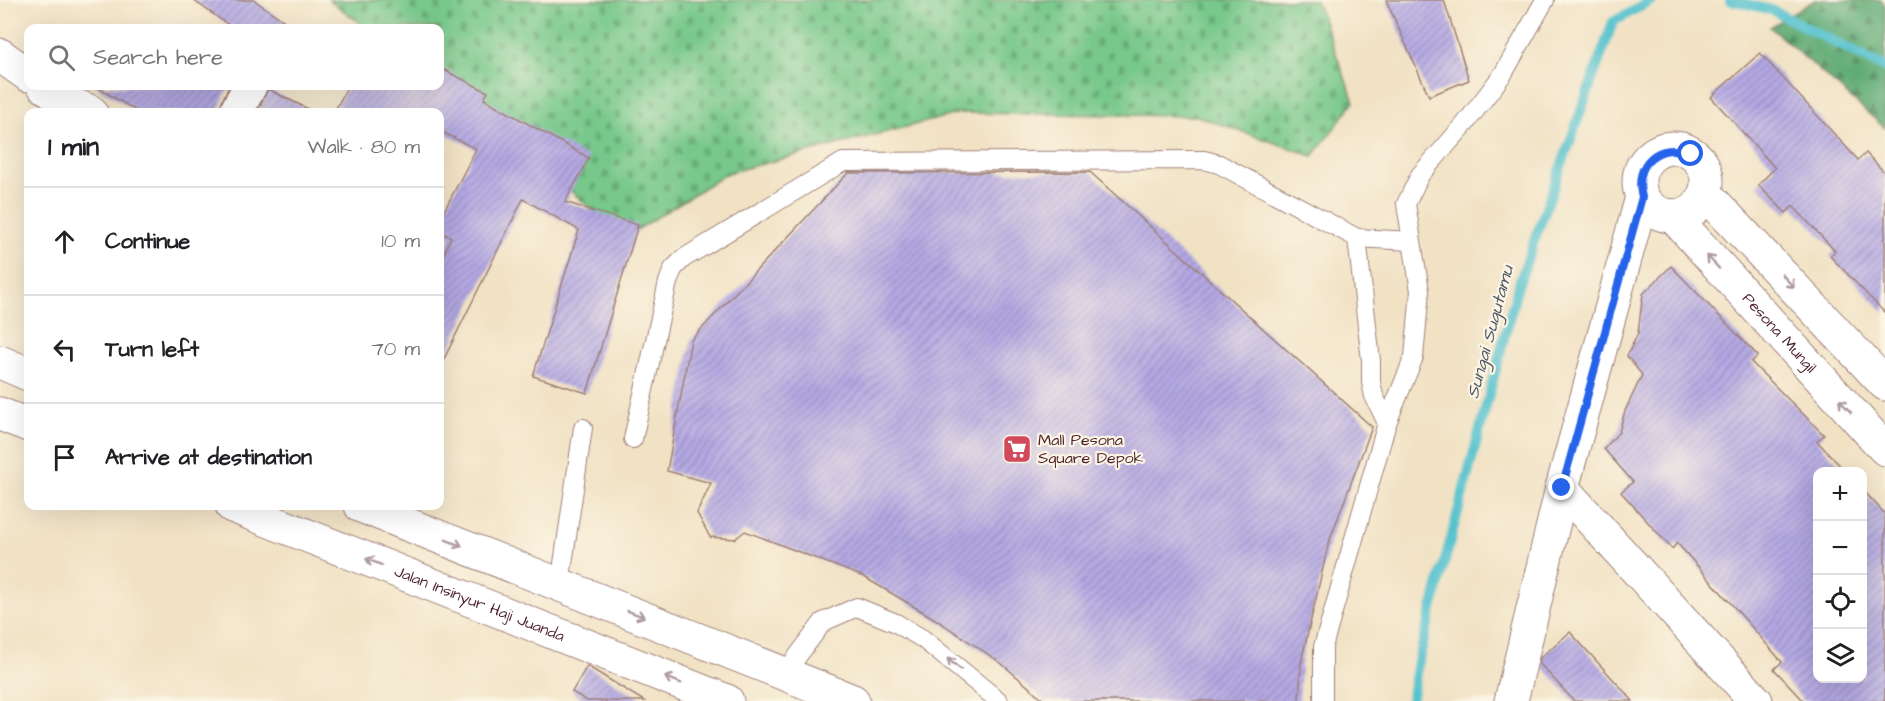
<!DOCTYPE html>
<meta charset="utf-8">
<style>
:root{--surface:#fff;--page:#f2f2f2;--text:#202124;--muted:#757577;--line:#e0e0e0}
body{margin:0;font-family:"Architects Daughter",sans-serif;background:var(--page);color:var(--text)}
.controls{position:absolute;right:18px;bottom:18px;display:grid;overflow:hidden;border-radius:12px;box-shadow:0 6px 24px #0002}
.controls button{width:54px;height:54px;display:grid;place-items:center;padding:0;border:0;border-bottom:2px solid var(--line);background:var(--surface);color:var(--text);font:30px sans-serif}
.stop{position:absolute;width:18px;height:18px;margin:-14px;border:4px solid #2563eb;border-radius:50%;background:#fff}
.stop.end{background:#2563eb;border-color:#fff;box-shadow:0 2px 6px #0008}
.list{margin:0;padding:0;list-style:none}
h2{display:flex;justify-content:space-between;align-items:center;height:78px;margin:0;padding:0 24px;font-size:26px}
h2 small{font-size:20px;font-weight:400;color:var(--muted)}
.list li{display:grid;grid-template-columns:39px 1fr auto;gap:18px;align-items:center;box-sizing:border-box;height:108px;padding:0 24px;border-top:2px solid var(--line)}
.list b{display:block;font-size:22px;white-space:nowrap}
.list em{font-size:20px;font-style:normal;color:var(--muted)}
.icon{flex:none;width:33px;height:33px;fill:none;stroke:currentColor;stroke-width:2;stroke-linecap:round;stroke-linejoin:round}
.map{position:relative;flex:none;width:1885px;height:701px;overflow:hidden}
.search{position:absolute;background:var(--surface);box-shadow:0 6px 24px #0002;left:24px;top:24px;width:420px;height:66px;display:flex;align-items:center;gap:15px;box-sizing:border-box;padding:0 21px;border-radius:12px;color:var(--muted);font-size:22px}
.panel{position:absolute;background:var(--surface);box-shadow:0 6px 24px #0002;left:24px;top:108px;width:420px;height:402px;border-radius:12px}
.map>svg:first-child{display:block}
.forest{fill:url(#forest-firs);stroke:#566650;stroke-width:1.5}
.cemetery{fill:url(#cemetery-stones);stroke:#60745a;stroke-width:1.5}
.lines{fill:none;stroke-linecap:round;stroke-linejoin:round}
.stream{stroke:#56c2ce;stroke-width:10}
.building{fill:url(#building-hatch)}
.lane-casing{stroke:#9e8078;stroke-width:20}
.street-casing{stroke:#9e8078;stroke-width:35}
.highway-casing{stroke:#9e8078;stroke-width:35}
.lane{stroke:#fff;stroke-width:18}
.street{stroke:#fff;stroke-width:33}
.highway{stroke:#fff;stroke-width:33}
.oneway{stroke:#ae9aa0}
.route{stroke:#2563eb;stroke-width:8}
.labels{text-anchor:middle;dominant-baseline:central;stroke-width:4.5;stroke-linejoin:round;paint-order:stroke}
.street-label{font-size:16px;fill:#4a1f2b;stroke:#fcf5e5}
.poi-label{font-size:16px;fill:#4a1f2b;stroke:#fcf5e5;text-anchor:start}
.water-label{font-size:18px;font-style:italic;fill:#4e5864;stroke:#fcf5e5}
</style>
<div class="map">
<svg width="1885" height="701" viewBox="0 0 1885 701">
<defs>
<pattern id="forest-firs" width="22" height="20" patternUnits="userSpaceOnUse" patternTransform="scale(1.5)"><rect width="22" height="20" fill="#61ac76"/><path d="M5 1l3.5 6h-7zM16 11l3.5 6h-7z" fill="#528b61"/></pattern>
<pattern id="cemetery-stones" width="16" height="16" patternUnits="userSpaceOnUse" patternTransform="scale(1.5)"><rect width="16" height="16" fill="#77c88a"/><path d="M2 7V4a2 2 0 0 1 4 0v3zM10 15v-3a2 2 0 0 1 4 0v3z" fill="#68ab77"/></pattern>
<pattern id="building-hatch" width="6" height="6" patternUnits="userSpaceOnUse" patternTransform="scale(1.5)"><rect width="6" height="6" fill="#b4a9e4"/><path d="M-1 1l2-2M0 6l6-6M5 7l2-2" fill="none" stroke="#9489b9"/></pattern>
</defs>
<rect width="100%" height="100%" fill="#fcf5e5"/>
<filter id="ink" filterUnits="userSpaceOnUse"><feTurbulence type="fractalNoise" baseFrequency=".0167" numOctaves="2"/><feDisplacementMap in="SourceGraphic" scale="12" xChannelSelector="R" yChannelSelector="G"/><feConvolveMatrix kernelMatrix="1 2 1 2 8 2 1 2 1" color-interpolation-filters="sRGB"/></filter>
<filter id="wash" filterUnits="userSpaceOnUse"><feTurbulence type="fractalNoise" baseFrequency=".008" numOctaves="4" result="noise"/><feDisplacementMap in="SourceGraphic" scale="24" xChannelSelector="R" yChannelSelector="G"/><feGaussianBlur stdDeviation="1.35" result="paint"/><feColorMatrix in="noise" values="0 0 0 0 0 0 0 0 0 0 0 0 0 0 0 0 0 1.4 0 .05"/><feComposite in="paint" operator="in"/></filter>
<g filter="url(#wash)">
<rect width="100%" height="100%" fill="#f1e2c4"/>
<!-- forest -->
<polygon class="forest" points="1815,0 1881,0 1885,5 1885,128 1770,27"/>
<!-- cemetery -->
<polygon class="cemetery" points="329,0 1316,0 1354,102 1313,156 1197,116 960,113 727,173 624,238 490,119 440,81 440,28 367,28"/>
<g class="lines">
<!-- stream -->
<g class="stream">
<polyline points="1730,0 1772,10 1885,68"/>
<polyline points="1411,701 1418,662 1518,286 1613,22 1652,0"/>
</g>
</g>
<g id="blocks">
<!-- building -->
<g class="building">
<polygon points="193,0 254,0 294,28 233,28"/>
<polygon points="1386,0 1444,0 1469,80 1429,96"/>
<polygon points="1760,53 1858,160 1866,153 1885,173 1885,313 1830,256 1835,251 1793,206 1786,213 1758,185 1775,168 1711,97"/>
<polygon points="440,68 488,92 484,99 589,158 565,202 638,225 587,393 533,376 579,230 523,199 440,367 440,262 451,237 440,232 440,219 476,149 440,131 440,112 334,112 348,86 440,86"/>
<polygon points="95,86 229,86 217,112 138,112"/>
<polygon points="268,89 314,112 257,112"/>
<polygon points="1090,172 1372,427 1329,542 1301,662 1299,701 1045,701 1001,663 935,619 864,577 745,531 735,539 710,537 697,513 711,483 667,471 691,340 848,173"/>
<polygon points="1671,266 1758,356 1751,362 1824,435 1817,441 1845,471 1818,471 1818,678 1863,678 1863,490 1885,514 1885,701 1804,701 1774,669 1782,662 1750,625 1677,543 1672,549 1621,492 1633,482 1604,449 1619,432 1625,411 1642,375 1627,356 1638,333 1643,294"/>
<polygon points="1570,632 1633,701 1574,701 1539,663 1540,658"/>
<polygon points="587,666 644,701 587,701 572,692"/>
</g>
</g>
</g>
<g filter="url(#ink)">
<use href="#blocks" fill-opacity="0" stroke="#9e8078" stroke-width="1.5"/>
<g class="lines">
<!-- lane casing -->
<g class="lane-casing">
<g id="lane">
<polyline points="1357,238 1411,241"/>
<polyline points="633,439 668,282 673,269 684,258 843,162 1204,160 1219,164 1357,238 1371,361 1371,382 1374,396 1387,423"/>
<polyline points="560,584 583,428"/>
<polyline points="785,673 823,622 857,607 896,623 923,639 999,701"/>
<polyline points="1323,701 1323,647 1387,423 1414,357 1420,291 1406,204 1420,175 1465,124 1503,74 1545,0"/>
</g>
</g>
<!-- street casing -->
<g class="street-casing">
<g id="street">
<polyline points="0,55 28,75"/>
<polyline points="44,86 70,103 91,112"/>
<polyline points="236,112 250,86"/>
<circle cx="1673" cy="182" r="34"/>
<polyline points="1705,193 1885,384"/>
<path id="s1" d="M1673 216 1885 449"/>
<polyline points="1562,488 1756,701"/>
<polyline points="1511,701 1562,488 1642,197"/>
</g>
</g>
<!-- highway casing -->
<g class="highway-casing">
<g id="highway">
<polyline points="0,362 28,374"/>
<polyline points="0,414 28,425"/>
<path id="s2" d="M232 506 727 701"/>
<polyline points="361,506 853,701"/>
</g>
</g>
<!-- lane -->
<use href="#lane" class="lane"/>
<!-- street -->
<use href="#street" class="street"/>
<!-- highway -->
<use href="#highway" class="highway"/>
</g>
<!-- one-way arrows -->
<defs><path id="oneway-shaft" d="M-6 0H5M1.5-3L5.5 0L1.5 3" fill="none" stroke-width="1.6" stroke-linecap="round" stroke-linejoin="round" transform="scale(1.5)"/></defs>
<g class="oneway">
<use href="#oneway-shaft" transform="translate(1713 262) rotate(-133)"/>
<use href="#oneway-shaft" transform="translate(1788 281) rotate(47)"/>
<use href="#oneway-shaft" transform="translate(1845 406) rotate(-133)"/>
<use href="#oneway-shaft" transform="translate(454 543) rotate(22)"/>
<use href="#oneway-shaft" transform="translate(374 562) rotate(-158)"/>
<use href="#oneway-shaft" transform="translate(636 614) rotate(21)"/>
<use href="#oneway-shaft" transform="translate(954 664) rotate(-141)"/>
<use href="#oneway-shaft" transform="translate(673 680) rotate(-158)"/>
</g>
</g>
<g class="lines" filter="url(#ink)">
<!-- route -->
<path class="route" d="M1562 488 1642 197C1633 164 1659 140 1691 154"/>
</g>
<!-- icons -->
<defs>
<g id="supermarket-square" transform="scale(1.5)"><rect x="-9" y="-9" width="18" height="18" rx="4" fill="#d1495b" stroke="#fcf5e5"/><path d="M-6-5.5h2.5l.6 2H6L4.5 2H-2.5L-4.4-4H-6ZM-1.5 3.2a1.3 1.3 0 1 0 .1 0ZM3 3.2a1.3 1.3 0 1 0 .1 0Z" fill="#fff"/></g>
</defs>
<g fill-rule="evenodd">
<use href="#supermarket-square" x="1017" y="449"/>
</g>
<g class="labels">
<!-- street labels -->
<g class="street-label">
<text stroke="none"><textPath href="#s1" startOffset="158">Pesona Mungil</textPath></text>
<text stroke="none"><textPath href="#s2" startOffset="266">Jalan Insinyur Haji Juanda</textPath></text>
</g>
<!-- poi labels -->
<g class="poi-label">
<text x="1038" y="440">Mall Pesona<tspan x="1038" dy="18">Square Depok</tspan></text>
</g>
<!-- water labels -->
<g class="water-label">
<text transform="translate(1490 332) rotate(-75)">Sungai Sugutamu</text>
</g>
</g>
</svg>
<div class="controls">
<button>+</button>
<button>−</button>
<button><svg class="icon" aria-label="locate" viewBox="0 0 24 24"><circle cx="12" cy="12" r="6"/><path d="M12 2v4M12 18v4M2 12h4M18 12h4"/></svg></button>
<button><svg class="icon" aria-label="layers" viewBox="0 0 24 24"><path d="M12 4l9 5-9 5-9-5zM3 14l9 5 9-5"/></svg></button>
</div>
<div class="stop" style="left:1691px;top:154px"></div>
<div class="stop end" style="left:1562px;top:488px"></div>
<div class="search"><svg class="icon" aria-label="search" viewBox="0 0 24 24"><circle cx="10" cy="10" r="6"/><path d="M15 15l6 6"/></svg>Search here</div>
<section class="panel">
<h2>1 min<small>Walk · 80 m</small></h2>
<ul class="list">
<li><svg class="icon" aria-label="ahead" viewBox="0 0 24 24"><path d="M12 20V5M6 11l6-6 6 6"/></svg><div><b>Continue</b></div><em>10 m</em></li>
<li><svg class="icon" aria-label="left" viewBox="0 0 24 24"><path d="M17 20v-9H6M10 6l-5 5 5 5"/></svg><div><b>Turn left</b></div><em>70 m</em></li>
<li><svg class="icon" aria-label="arrive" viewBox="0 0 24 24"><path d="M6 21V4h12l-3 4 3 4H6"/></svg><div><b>Arrive at destination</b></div></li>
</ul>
</section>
</div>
